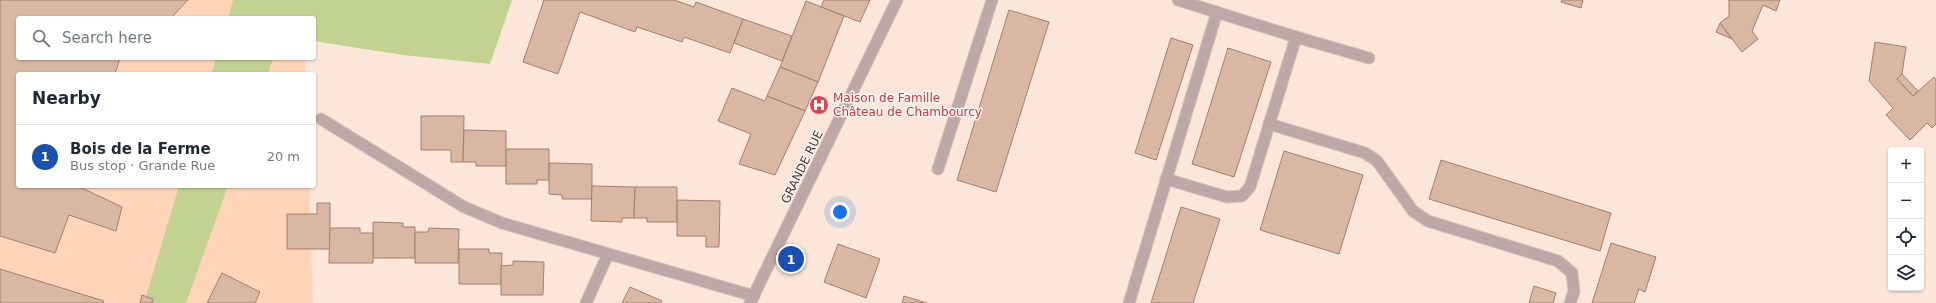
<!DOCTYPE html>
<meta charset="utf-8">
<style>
:root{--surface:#fff;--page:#f2f2f3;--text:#1f2937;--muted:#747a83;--line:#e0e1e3;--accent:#136c9c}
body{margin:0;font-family:"DejaVu Sans",sans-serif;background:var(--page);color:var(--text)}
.controls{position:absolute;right:12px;bottom:12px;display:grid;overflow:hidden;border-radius:4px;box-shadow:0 1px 3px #0004}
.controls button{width:36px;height:36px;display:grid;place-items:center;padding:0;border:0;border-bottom:1px solid var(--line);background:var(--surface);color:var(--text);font:20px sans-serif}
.you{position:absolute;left:840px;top:212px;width:14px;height:14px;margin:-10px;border:3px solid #fff;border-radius:50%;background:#1a73e8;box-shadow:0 0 0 6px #1a73e833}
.badge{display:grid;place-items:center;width:26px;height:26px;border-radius:50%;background:var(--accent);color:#fff;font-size:13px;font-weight:700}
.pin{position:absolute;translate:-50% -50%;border:2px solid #fff;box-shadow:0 1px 4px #0006}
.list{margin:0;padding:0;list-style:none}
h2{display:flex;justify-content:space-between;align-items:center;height:52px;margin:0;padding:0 16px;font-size:17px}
h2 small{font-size:13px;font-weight:400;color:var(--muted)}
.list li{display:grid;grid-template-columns:26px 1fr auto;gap:12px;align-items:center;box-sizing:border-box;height:64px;padding:0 16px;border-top:1px solid var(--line)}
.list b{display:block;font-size:15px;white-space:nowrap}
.list p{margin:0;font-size:13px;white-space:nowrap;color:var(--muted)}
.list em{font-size:13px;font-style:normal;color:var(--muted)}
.icon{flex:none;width:22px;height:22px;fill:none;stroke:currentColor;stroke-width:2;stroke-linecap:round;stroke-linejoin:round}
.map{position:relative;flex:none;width:1936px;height:303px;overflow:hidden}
.search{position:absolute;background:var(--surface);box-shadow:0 1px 3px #0004;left:16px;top:16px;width:300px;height:44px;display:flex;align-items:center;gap:10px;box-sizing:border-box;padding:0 14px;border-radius:4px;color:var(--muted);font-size:15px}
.panel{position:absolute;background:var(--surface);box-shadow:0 1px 3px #0004;left:16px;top:72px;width:300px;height:116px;border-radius:4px}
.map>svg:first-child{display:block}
.built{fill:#ffd4b9}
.green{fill:#c3d291}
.building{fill:#dab7a2;stroke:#a1806c}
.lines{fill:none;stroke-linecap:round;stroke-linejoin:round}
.service-casing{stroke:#d8c3b7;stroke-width:13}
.minor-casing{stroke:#d8c3b7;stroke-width:13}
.service{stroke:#bca8a7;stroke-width:11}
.minor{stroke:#bca8a7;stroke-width:11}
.labels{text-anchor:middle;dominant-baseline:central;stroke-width:3;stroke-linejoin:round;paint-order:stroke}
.health-label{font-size:12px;fill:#be3a42;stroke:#fef6f2;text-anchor:start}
.street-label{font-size:12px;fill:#473930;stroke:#fef6f2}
</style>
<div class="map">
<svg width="1936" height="303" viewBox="0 0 1936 303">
<rect width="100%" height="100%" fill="#fce6d9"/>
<!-- built -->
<polygon class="built" points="0,0 303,0 303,18 18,18 18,58 305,58 305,74 18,74 18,186 309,186 313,303 0,303"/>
<!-- green -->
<g class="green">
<polygon points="233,0 512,0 490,64 403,55 314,41 314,18 228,18"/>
<polygon points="216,58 273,58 268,74 211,74"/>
<polygon points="179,186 228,186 186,303 144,303"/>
</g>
<!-- building -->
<g class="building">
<polygon points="0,0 188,0 171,18 18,18 18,58 120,58 115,74 18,74 18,186 82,186 82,188 122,207 116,231 69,215 55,253 0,236"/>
<polygon points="544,0 674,0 694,7 696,2 743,19 730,53 684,37 682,42 637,27 635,32 580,12 558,74 523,62"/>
<polygon points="824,0 870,0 860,22 821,7"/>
<polygon points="1562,0 1583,0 1581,8 1561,2"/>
<polygon points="1729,0 1780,0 1776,11 1763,5 1752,31 1758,39 1742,52 1720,23 1729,16"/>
<polygon points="806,1 844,16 818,82 780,67"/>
<polygon points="1009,10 1049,22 996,192 957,180"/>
<polygon points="743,19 792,36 782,61 734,43"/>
<polygon points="1720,23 1732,39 1716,32"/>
<polygon points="1171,38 1193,45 1156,160 1135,153"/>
<polygon points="1875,42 1906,47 1902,74 1897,79 1913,96 1934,77 1936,79 1936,124 1932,128 1927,123 1910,140 1886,115 1893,108 1869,81"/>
<polygon points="1228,48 1271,62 1234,177 1192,164"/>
<polygon points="780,67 818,82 805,111 767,96"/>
<polygon points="1902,74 1918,91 1913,96 1897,79"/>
<polygon points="732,88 765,101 767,96 805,111 775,175 739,164 751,134 718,121"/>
<polygon points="421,116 464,116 463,162 451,162 451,150 421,150"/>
<polygon points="464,130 506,131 506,166 476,166 476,162 463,162"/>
<polygon points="506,149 549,149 549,180 537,180 537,184 506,184"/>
<polygon points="1284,151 1363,175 1339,254 1260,230"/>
<polygon points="1441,160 1611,213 1600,251 1429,199"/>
<polygon points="549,163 592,164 592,199 562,199 562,195 549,194"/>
<polygon points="592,186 635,187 634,218 622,218 622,222 591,221"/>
<polygon points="635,187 677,187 677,222 647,222 647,218 634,218"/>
<polygon points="677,200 720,201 719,247 706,247 706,236 677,236"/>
<polygon points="317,203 330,203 330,249 287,249 287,214 317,214"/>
<polygon points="1181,207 1220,219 1193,303 1151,303"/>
<polygon points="373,222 403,223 403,227 415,227 415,258 373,258"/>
<polygon points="330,228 360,228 360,233 373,233 373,263 329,263"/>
<polygon points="429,228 459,229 458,263 415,263 415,232 428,232"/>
<polygon points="1611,243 1656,257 1645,292 1639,289 1634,303 1592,303"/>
<polygon points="838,244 880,259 866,298 824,282"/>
<polygon points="459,249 489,249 489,253 502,253 501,284 459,284"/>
<polygon points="513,261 544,262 543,295 501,295 501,266 513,265"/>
<polygon points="0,269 104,301 103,303 0,303"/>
<polygon points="222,273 260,292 255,303 207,303"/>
<polygon points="1534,286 1556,293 1553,303 1529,303"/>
<polygon points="630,287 662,301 661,303 622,303"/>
<polygon points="142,295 153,299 152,303 140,303"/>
<polygon points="904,296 927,303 902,303"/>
</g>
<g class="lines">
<!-- service casing -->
<g class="service-casing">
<polyline id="service" points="1296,37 1369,58"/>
</g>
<!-- minor casing -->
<g class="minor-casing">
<g id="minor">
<polyline points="321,119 464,207 502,223 754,296"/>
<polyline points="1269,124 1365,153 1377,161 1413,211 1428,221 1558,261 1572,273 1574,291 1570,303"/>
<polyline points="938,169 992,0"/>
<polyline points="1166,179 1227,197 1242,196 1250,187 1296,37 1178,0"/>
<polyline points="586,303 608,254"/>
<polyline points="750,303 897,0"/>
<polyline points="1129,303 1217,12"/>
</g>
</g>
<!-- service -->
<use href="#service" class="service"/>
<!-- minor -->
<use href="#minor" class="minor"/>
</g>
<!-- icons -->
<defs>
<g id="hospital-disc" transform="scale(1)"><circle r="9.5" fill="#e0444e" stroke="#fef6f2"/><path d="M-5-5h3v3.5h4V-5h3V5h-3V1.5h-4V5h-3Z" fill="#fff"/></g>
</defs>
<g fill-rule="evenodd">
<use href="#hospital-disc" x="819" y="105"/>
</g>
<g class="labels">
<!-- health labels -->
<g class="health-label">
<text x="833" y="98">Maison de Famille<tspan x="833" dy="14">Château de Chambourcy</tspan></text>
</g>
<!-- street labels -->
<g class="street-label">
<text transform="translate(802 167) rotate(-64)">GRANDE RUE</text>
</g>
</g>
</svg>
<div class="controls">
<button>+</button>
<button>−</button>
<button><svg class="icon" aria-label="locate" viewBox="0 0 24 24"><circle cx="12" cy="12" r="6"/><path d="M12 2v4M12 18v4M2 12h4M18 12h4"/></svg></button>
<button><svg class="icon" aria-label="layers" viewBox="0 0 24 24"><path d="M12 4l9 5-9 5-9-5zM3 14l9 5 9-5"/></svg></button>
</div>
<div class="you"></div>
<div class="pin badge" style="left:791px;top:259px;background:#1a4fb4">1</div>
<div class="search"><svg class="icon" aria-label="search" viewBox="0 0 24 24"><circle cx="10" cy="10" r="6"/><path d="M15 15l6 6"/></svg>Search here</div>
<section class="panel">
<h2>Nearby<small></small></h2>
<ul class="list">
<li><span class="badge" style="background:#1a4fb4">1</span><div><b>Bois de la Ferme</b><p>Bus stop · Grande Rue</p></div><em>20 m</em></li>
</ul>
</section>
</div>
